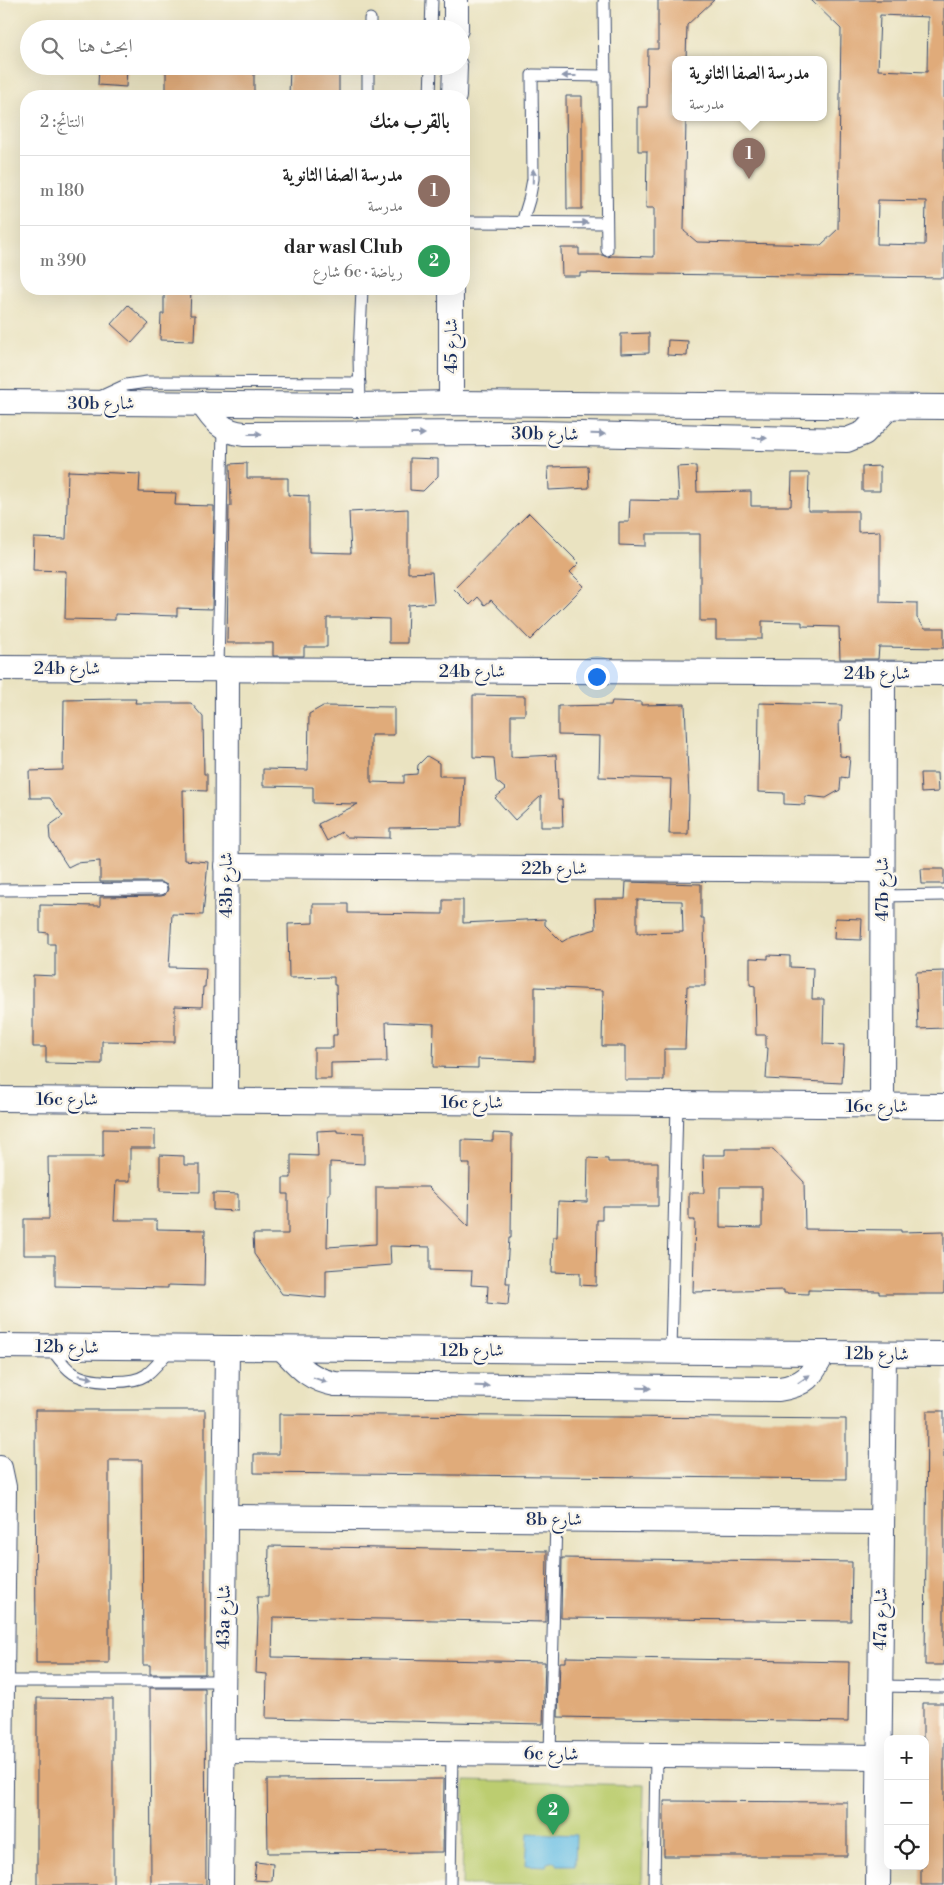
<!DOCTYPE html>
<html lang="ar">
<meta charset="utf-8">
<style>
:root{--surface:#fff;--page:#f2f2f2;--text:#222;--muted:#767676;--line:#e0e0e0;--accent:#111827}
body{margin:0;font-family:"Libre Bodoni",Amiri,serif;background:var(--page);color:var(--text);direction:rtl}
.controls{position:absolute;right:15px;bottom:15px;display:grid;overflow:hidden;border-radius:10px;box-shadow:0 5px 20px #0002}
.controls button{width:45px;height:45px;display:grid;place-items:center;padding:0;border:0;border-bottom:1px solid var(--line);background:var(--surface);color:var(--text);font:25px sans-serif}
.you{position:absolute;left:596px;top:676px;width:18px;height:18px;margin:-12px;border:4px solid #fff;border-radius:50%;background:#1a73e8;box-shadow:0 0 0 8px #1a73e833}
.badge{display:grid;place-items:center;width:32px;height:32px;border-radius:50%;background:var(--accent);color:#fff;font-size:16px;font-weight:700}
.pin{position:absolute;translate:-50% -41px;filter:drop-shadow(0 1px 2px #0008)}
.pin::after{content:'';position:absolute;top:26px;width:18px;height:15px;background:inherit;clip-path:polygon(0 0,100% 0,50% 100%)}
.popup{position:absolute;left:672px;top:56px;width:155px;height:65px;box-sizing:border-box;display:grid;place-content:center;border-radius:10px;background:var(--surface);filter:drop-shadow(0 1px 4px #0005);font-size:16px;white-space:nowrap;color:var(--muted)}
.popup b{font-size:19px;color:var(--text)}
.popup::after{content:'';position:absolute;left:50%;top:100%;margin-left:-10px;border:10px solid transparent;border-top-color:var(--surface)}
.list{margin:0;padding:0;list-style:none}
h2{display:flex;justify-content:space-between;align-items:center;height:65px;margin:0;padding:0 20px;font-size:21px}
h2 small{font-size:16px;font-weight:400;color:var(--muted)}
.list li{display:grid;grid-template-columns:32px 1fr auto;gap:15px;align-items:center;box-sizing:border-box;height:70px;padding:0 20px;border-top:1px solid var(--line)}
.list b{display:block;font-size:19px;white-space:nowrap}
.list p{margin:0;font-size:16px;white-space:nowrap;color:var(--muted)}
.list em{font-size:16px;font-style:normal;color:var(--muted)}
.icon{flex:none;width:28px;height:28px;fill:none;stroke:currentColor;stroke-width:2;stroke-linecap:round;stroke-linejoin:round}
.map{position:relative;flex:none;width:944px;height:1885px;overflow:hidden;direction:ltr}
.search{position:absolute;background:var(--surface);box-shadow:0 5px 20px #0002;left:20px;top:20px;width:450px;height:55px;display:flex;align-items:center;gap:12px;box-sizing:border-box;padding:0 18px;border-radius:28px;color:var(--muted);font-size:19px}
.panel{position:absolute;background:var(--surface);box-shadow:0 5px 20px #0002;left:20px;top:90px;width:450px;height:205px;border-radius:20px;direction:rtl}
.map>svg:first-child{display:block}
.green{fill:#bccd70;stroke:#6c7e67}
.water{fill:#66bee4;stroke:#4076a1}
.building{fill:#e0ab7a;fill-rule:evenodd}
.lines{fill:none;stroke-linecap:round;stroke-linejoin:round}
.lane-casing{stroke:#3a4a6d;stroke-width:13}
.street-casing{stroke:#3a4a6d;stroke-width:26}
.lane{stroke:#fff;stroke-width:11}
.street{stroke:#fff;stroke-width:24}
.oneway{fill:#8d97ae}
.labels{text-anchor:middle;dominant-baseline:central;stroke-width:5;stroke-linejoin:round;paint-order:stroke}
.street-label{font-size:18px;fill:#1b2f5e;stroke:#fbf7ec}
</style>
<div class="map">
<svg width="944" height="1885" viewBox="0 0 944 1885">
<rect width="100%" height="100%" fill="#fbf7ec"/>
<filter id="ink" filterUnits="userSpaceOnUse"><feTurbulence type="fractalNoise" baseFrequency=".02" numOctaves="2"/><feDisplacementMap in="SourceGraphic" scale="10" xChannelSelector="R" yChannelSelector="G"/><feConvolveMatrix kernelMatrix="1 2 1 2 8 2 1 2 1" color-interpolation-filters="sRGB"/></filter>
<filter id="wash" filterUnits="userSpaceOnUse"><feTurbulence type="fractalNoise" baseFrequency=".0096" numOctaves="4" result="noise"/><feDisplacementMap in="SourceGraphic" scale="20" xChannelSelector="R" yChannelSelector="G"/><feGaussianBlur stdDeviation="1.12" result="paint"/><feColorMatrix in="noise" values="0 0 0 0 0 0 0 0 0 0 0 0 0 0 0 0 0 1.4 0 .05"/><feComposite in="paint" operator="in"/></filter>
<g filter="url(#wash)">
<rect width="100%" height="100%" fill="#eae3c1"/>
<!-- green -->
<polygon class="green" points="464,1781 644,1785 642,1885 462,1885"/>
<!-- water -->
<polygon class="water" points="528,1833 576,1835 575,1865 557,1865 554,1861 547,1863 546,1866 526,1865"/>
<g id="blocks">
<!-- building -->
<g class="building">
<path d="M658 0H714L687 25 686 60H675V118H686L684 231 697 242 821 245 838 229 841 29 811 0H944V278L580 273V276H562L561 248H579V255H602L607 257 612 256 654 257V208H646L647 151H638V107H647L648 49H658ZM880 15 928 17 927 72 878 70ZM878 200 926 201 925 245 877 244Z"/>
<polygon points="99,66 127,66 126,87 98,85"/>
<rect x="166" y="66" width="88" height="30"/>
<polygon points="290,66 339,66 339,96 289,96"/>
<polygon points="566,96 582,96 582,209 567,209"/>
<polygon points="164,289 191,289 190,315 195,315 194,341 160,340 161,314 164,314"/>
<polygon points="128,305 149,324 132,343 111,324"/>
<polygon points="649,333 649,353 621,354 621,334"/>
<polygon points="668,340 688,341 687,356 667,355"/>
<polygon points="410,458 438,459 438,476 423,491 410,490"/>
<polygon points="247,463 247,478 288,478 288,495 309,496 309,552 351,553 349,512 408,509 408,573 432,572 434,603 408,605 407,643 389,643 389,619 359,618 327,618 327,647 304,647 304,656 273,656 273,643 227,643 229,506 231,506 230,464"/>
<polygon points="588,466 589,488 549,490 548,467"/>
<polygon points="696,466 697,492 751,491 751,506 791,506 792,473 809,473 808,511 858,511 858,532 880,531 880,602 917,603 917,618 925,628 944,628 944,648 879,647 878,659 840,659 839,627 802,626 802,622 762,621 762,639 716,639 716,621 700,621 700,534 646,534 646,546 619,545 619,522 629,522 630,500 679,501 677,467"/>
<polygon points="880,466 880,491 862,491 862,467"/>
<polygon points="68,471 140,474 139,492 176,493 175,505 214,506 212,609 177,608 177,616 115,614 115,620 65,619 66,571 33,570 34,538 66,539"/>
<polygon points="529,513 579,563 570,572 584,586 530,640 491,600 485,605 478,597 470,605 454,589"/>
<polygon points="473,695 525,696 525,715 511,715 511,757 556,755 558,800 562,800 563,827 541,827 541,796 515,820 495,798 506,789 496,781 494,758 473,757"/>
<polygon points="120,699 136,699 135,703 191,703 203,717 204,774 207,774 207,791 183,790 184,860 208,862 203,915 172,914 169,967 206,968 205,987 203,987 202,1007 175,1006 175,1042 102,1041 102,1064 46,1063 46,1047 33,1047 33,975 55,976 55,944 48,944 48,933 40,932 40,905 100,906 100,897 161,896 165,895 168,889 167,885 161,882 100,882 100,861 76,863 68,867 50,839 49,826 63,816 50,798 30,798 29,771 63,770 64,700"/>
<polygon points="612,701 641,702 641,705 685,704 689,796 688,834 669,834 671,779 599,777 600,736 558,735 558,706 611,705"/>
<polygon points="759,703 842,705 841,721 839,721 840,756 850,757 848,778 841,777 840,790 826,798 805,796 805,805 784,804 784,793 758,792"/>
<polygon points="323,706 394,707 394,735 371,735 371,782 404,783 404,775 417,774 418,765 427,756 439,763 439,776 464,776 462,827 390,828 390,838 347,837 341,832 327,841 318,824 358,804 313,803 313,787 263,786 263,769 308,770 309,714"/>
<polygon points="920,773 937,773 938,792 921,793"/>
<polygon points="921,869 944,869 944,884 922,884"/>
<path d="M626 882 701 884V918H704L705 986H687L685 1049H664V1080H625V1046H602L603 990 535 987V1061L478 1059V1068L433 1067 434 1024 386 1022 387 1062 331 1063V1079H314V1048H333V1035H337L336 985H334V977L289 978 288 924 313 923V904H348V913L443 914V900H463V923L545 919V925L562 942 572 936 596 929 595 899H625ZM637 900 682 901 683 932 637 933Z"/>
<polygon points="835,918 862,919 861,940 834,939"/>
<polygon points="768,955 790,956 790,967 813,968 812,999 824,999 823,1044 844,1045 842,1083 766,1079 768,1048 766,1048 766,1035 756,1035 755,986 750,985 750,958 768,959"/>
<polygon points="944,971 944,1028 918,1029 916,972"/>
<polygon points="103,1129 155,1130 155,1148 130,1148 130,1181 116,1181 114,1220 157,1220 157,1229 205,1230 204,1286 168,1285 168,1288 55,1286 55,1255 24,1255 24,1219 49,1219 48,1157 103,1157"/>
<polygon points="337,1130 337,1132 364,1133 364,1164 330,1162 330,1194 328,1194 327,1247 376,1244 376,1187 428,1187 469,1227 470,1164 462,1164 462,1140 493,1141 493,1133 512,1134 511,1238 509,1238 506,1283 510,1283 508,1305 487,1303 488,1286 471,1285 472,1271 430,1270 430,1247 390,1246 391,1265 326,1270 326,1298 282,1294 254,1254 253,1234 288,1234 288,1194 283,1194 283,1178 291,1178 291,1155 318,1156 317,1131"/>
<path d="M725 1149H773L804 1182 805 1229 901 1230V1232L944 1231V1294H879V1291L808 1290V1294L784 1293V1290L693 1292 695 1220H689V1193H704L703 1155H725ZM720 1187H762V1228L720 1227Z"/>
<polygon points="160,1155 184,1156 184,1165 200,1165 200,1192 160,1191"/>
<polygon points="588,1158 608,1159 608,1162 658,1162 658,1206 602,1206 602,1220 597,1220 596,1286 580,1285 580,1273 552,1272 553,1237 557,1237 558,1201 587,1202"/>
<polygon points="213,1193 238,1194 238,1211 213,1210"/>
<polygon points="35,1410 205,1410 205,1674 150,1674 150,1665 143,1665 142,1460 109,1460 109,1663 36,1663"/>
<polygon points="927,1411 944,1411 944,1665 925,1665"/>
<polygon points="279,1414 846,1419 846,1479 254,1473 254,1454 279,1454"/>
<polygon points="269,1546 547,1551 546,1622 273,1617 272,1657 545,1662 543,1724 266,1718 267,1674 256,1673 258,1618 257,1597 268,1597"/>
<polygon points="562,1558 852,1562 851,1621 561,1618"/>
<polygon points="566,1657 849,1662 848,1722 558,1717 560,1662 566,1662"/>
<polygon points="150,1688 205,1688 206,1885 151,1885"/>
<polygon points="37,1698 113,1699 113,1885 37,1885"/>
<polygon points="923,1703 944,1703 944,1885 921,1885 921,1866 925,1866 925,1739 923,1739"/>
<polygon points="444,1779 443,1852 268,1853 267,1780"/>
<polygon points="664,1801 847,1802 847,1856 664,1856"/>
<polygon points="256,1862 273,1864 272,1881 254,1880"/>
</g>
</g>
</g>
<g filter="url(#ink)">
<use href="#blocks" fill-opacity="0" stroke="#3a4a6d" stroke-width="1"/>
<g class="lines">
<!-- lane casing -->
<g class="lane-casing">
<g id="lane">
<polyline points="604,2 607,250"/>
<polyline points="370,29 370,19"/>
<polyline points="431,29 432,0"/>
<polyline points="368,96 368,66"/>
<polyline points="430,96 431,66"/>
<polyline points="464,222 606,223"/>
<polyline points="522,223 529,200 533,179 532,75 605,76"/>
<polyline points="100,397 126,385 147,382 360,383"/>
<polyline points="360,405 359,356 362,289"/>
<polyline points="218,668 223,428"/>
<polyline points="0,890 161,889"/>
<polyline points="882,896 944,895"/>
<path d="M50 1347C57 1356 64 1367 73 1373 88 1383 131 1385 146 1375 155 1368 163 1358 170 1349"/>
<polyline points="671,1352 677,1104"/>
<polyline points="3,1681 224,1681"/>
<polyline points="880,1686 944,1687"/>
<polyline points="550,1754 556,1519"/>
<polyline points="450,1885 452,1753"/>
<polyline points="654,1885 656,1755"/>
</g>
</g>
<!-- street casing -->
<g class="street-casing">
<g id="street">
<polyline points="456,29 456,0"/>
<polyline points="454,96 455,66"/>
<polyline points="0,402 360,405 451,403 944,407"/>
<path d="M202 403C213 420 222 432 244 434L536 433 847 440 864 433 889 407"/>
<polyline points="451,403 451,289"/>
<polyline points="0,668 944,673"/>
<polyline points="226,866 882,870"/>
<polyline points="0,1099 944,1106"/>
<polyline points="226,1101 227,669"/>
<polyline points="882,1106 883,673"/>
<polyline points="0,1346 944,1354"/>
<path d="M283 1349C300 1367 309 1379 335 1384L779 1389C805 1385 812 1376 823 1353"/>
<polyline points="0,1468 4,1487 0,1882"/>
<polyline points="225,1517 882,1522"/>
<polyline points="223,1751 880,1757"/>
<polyline points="221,1885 227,1348"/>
<polyline points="878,1885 884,1354"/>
</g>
</g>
<!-- lane -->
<use href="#lane" class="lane"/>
<!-- street -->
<use href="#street" class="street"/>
</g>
<!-- one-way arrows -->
<defs><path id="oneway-solid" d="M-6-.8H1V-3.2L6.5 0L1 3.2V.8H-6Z" transform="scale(1.25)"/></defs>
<g class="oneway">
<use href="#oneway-solid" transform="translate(569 76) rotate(180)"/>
<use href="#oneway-solid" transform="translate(533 176) rotate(-88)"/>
<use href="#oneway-solid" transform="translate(581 223)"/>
<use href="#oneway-solid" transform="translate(255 434)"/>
<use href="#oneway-solid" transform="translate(418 434)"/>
<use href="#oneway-solid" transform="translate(598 434) rotate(1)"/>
<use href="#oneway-solid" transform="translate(760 438) rotate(1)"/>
<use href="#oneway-solid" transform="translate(86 1377) rotate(13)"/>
<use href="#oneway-solid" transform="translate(804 1379) rotate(-35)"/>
<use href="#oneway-solid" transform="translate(320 1380) rotate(20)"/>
<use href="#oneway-solid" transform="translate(482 1386) rotate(1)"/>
<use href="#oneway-solid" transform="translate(644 1388) rotate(1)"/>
</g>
</g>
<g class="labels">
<!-- street labels -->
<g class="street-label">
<text transform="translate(451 346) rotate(-90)">شارع 45</text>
<text x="101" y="403">30b شارع</text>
<text transform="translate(545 434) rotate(1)">30b شارع</text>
<text x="67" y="668">24b شارع</text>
<text x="472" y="671">24b شارع</text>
<text x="877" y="673">24b شارع</text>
<text x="554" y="868">22b شارع</text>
<text transform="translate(226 885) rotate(-90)">43b شارع</text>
<text transform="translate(882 889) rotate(-90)">47b شارع</text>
<text x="67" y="1099">16c شارع</text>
<text x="472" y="1102">16c شارع</text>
<text x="877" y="1106">16c شارع</text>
<text transform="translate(67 1347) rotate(1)">12b شارع</text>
<text x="472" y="1350">12b شارع</text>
<text transform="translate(877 1354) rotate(1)">12b شارع</text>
<text x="554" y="1519">8b شارع</text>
<text transform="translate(224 1617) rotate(-89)">43a شارع</text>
<text transform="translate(881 1619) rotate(-89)">47a شارع</text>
<text transform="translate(551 1754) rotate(1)">6c شارع</text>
</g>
</g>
</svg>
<div class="controls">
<button>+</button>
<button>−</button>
<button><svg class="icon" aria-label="locate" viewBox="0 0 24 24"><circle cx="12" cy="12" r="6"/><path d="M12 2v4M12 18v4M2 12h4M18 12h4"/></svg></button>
</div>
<div class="you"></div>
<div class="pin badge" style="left:749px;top:179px;background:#8d6e63">1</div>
<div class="popup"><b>مدرسة الصفا الثانوية</b>مدرسة</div>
<div class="pin badge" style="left:553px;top:1835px;background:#2e9e5b">2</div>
<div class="search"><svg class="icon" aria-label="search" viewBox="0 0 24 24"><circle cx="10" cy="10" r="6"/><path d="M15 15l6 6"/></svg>ابحث هنا</div>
<section class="panel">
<h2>بالقرب منك<small>النتائج: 2</small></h2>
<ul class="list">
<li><span class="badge" style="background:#8d6e63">1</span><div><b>مدرسة الصفا الثانوية</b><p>مدرسة</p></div><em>180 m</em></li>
<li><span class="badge" style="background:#2e9e5b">2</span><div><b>dar wasl Club</b><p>رياضة · 6c شارع</p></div><em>390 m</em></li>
</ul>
</section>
</div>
